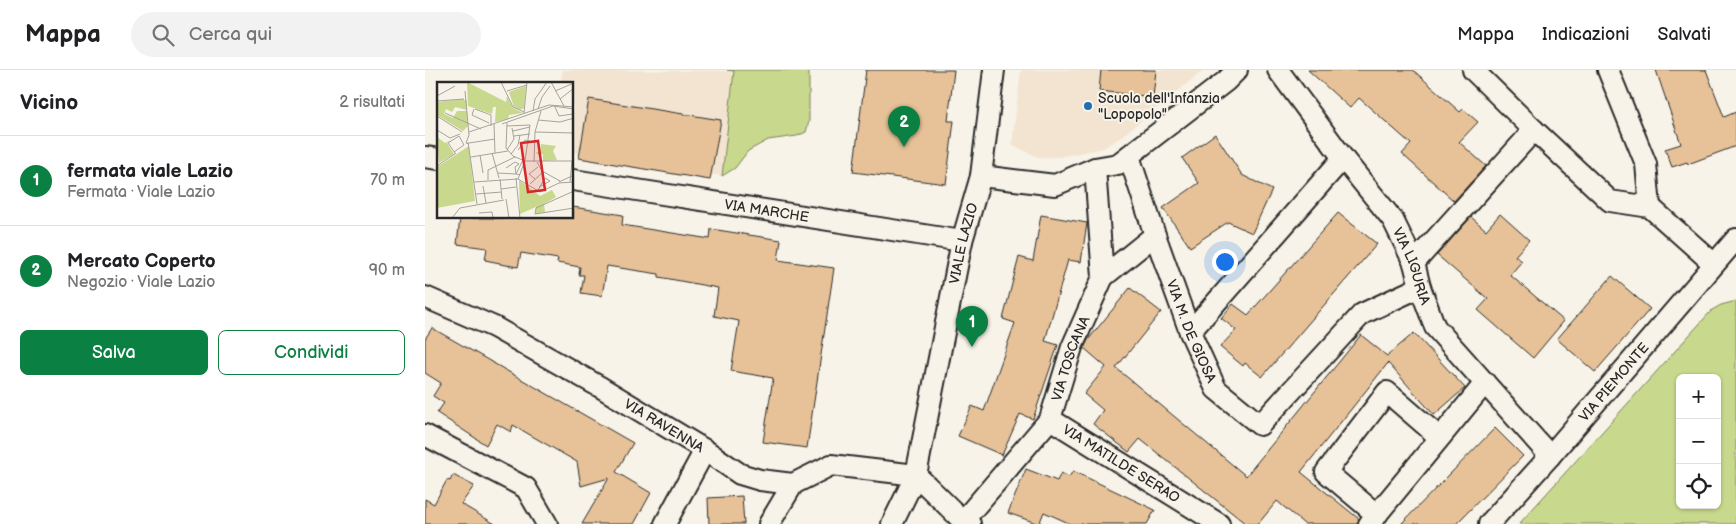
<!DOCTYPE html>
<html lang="it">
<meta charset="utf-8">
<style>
:root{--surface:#fff;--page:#f2f2f2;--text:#202124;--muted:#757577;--line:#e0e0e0;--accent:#0b8043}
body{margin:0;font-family:"Balsamiq Sans",sans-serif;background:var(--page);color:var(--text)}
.controls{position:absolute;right:15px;bottom:15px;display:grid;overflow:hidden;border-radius:8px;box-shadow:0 1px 4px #0004}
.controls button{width:45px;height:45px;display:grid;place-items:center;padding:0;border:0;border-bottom:1px solid var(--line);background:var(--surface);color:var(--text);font:25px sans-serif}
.you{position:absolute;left:799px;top:191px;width:18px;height:18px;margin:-12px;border:4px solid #fff;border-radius:50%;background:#1a73e8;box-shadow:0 0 0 8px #1a73e833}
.badge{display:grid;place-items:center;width:32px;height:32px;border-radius:50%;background:var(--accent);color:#fff;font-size:16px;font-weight:700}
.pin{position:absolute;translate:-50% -41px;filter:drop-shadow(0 1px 2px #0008)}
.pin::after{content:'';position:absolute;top:26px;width:18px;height:15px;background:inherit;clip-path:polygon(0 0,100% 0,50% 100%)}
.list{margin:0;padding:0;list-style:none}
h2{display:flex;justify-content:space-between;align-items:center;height:65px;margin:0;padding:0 20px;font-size:21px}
h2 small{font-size:16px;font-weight:400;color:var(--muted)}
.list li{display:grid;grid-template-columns:32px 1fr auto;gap:15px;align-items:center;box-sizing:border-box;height:90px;padding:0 20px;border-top:1px solid var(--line)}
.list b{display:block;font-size:19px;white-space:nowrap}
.list p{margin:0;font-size:16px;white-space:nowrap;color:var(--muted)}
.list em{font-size:16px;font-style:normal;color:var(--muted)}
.actions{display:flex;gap:10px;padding:15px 20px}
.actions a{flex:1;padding:11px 0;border:1px solid var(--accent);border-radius:8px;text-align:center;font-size:18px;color:var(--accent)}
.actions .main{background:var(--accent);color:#fff}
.icon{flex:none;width:28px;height:28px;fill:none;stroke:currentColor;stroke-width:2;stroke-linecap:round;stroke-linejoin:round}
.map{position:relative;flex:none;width:1311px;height:454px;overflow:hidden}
header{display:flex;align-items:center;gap:30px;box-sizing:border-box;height:70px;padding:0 25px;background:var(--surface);border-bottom:1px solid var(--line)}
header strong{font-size:24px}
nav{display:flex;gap:28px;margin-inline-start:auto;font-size:18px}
.search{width:350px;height:45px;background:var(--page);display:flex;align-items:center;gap:12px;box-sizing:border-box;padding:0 18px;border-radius:28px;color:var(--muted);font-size:19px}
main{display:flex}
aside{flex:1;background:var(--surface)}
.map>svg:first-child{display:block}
.built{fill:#f2e4d0}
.green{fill:#c8d88c;stroke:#7a825c;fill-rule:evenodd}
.building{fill:#e7c298;stroke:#2b2b2b}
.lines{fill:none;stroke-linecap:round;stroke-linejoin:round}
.minor-casing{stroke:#2b2b2b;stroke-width:24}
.minor{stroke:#f7f3e8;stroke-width:20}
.poi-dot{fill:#1f6fb2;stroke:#f7f3e8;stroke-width:2}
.labels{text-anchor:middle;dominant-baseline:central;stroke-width:4;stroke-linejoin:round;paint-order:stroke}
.poi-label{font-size:14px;fill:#2b2b2b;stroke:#f7f3e8;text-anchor:start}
.street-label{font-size:14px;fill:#2b2b2b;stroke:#f7f3e8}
.inset-road{fill:none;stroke:#a5a39c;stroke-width:1}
.view{fill:#d62828;fill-opacity:0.15;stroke:#d62828;stroke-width:2.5}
.inset-edge{fill:none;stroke:#2b2b2b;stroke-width:2.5}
</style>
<header>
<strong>Mappa</strong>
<div class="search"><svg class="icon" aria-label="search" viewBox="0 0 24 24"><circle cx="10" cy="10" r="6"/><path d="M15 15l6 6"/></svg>Cerca qui</div>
<nav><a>Mappa</a><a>Indicazioni</a><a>Salvati</a></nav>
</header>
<main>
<aside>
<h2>Vicino<small>2 risultati</small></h2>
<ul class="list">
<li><span class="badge">1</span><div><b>fermata viale Lazio</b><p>Fermata · Viale Lazio</p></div><em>70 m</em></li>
<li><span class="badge">2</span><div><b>Mercato Coperto</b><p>Negozio · Viale Lazio</p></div><em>90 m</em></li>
</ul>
<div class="actions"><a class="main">Salva</a><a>Condividi</a></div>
</aside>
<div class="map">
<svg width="1311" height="454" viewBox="0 0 1311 454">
<rect width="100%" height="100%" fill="#f7f3e8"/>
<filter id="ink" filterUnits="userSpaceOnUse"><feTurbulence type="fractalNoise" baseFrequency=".02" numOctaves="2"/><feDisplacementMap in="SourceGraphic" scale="10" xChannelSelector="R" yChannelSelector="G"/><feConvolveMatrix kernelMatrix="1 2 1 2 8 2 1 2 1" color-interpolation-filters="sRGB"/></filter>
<g filter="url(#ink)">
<!-- built -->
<g class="built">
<polygon points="138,0 309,1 297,106 148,82 148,14 135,14"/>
<polygon points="596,0 779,0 693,69 678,78 634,87 613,87 587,75"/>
</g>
<!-- green -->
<g class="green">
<polygon points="302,0 384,0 384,51 381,62 372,66 343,70 323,81 310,98 297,106 309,1"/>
<path d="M1311 231V454H1094L1287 240 1296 235ZM1255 308H1292V435H1255Z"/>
</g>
<!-- building -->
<g class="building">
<polygon points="441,0 529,0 523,51 529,51 521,114 428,102"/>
<polygon points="676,0 731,0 728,27 674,21"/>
<polygon points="883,0 988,0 1035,42 1038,39 1053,52 1034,72 1061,96 1029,131 977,84 986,74 934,28 925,38"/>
<polygon points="1231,0 1281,0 1299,47 1311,42 1311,76 1263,94 1262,92 1247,97 1240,79 1256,74"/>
<polygon points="164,29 296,50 285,110 154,88"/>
<polygon points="790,64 817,105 847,120 827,163 803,152 765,177 738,138 774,113 757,88"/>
<polygon points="148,137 198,145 197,155 285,169 286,159 356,170 353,190 409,198 382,378 338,372 348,308 306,301 314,251 289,246 293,218 234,207 234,204 182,196 177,226 156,223 159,205 154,205 155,197 132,193 133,189 96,183 93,197 75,194 75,193 60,190 62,178 32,174 35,148 148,148"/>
<polygon points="913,143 952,174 837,307 820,293 818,296 795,277 811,260 796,248 808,234 823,245"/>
<polygon points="1075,144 1104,170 1090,186 1097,191 1085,205 1139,251 1108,288 1053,240 1063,229 1012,185 1046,147 1061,160"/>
<polygon points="616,145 662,153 656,192 643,190 620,271 633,275 608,349 595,344 577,385 533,366 547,336 559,341 590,253 578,249 594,187 608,191"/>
<polygon points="1187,206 1225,239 1170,302 1132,269"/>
<polygon points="705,218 736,242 691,298 821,406 936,265 962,286 989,263 1040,318 1009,345 963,293 876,402 934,449 932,454 879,454 852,431 833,454 821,454 715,369 704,382 668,354 678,340 659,324 681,297 659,278 663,270"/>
<polygon points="7,258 208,373 191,402 226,423 209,454 157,454 184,408 156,416 152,392 88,355 86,362 72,354 61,375 12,343 19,333 8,326 16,313 0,303 0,269"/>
<polygon points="1070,358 1098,386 1031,454 976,454"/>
<polygon points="601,399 632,411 636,403 644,407 648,401 730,440 722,454 646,454 619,442 614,454 583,443"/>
<polygon points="28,405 49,416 36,434 70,454 0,454 0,429 9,434 22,410 25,411"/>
<polygon points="317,426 319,454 284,454 283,428"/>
</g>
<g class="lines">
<!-- minor casing -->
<g class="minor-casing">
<g id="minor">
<path id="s1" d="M853 0 918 88 968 150 989 193 995 217 1010 257 1125 386"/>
<polyline points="1048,0 1109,60 1185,131 1225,137 1289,194"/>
<polyline points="1183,0 1221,94 1225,137"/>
<path id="s2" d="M704 86 730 165 765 262 791 319 835 355 937 244 995 217"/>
<polyline points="0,87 14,89"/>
<polyline points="556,106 630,115 670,98 693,94 801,11 812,0"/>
<path id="s3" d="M148 110 537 171"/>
<polyline points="989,193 1109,60"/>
<polyline points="678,207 730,165"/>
<path id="s4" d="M0 227 69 257 177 318 280 380 315 404 335 410 368 414 406 395 491 405"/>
<polyline points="765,262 918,88"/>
<path id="s5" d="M625 349 794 454"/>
<polyline points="0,365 101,418 122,454"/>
<polyline points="491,405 538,451 545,454"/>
<polyline points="952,445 901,402 962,322 1014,367"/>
<path id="s6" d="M538 451 625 349 647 277 678 207 670 98"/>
<polyline points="240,454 280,380"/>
<polyline points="344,454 368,414"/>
<path id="s7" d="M467 454 491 405 537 171 556 106 569 0"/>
<polyline points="944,454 1060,313"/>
<path id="s8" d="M1064 454 1125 386 1311 169"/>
</g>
</g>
<!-- minor -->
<use href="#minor" class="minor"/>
</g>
</g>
<!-- markers -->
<circle class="poi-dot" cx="663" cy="36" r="5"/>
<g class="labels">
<!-- poi labels -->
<g class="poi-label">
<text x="673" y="28">Scuola dell'Infanzia<tspan x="673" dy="16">"Lopopolo"</tspan></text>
</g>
<!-- street labels -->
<g class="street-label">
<text stroke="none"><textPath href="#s3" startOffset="196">VIA MARCHE</textPath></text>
<text stroke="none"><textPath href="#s7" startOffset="291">VIALE LAZIO</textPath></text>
<text stroke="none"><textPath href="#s1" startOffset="239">VIA LIGURIA</textPath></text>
<text stroke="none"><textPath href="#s2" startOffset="186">VIA M. DE GIOSA</textPath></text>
<text stroke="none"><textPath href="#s6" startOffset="198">VIA TOSCANA</textPath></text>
<text stroke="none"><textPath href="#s8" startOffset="189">VIA PIEMONTE</textPath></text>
<text stroke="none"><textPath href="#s4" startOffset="272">VIA RAVENNA</textPath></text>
<text stroke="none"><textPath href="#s5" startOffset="84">VIA MATILDE SERAO</textPath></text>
</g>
</g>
<!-- overview -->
<g transform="translate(12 12)">
<rect width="136" height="136" fill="#f7f3e8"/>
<path d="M30 0 69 20 70 14 76 26 86 31 72 33 71 37 58 40 59 25H56L55 32 31 24ZM89 4 87 26 83 28 77 25 72 10ZM26 17 30 19V28L18 25 15 30 9 27 7 32 16 36 20 29H30L31 44 26 49 0 33V20ZM0 55 8 61 16 57 10 61 17 72 2 81ZM104 62 119 64 116 69 120 78 106 79V72L101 73 99 70H103ZM32 64 38 119 0 126V85ZM82 98 103 114 115 108 119 115 107 122 108 130 99 132V125L83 132Z" fill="#c8d88c"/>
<path class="inset-road" d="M64 0 76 25 87 30M114 0 127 24M28 9 32 53 29 61 32 62M70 9 90 3M118 9 137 1M0 14 18 4M123 17 137 6M0 19 27 17M118 25 122 34 136 32M37 27 35 33 52 41M38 27 54 33V44M101 27 105 15 113 4M96 29 98 17 110 0M8 31 44 47M87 31 90 0M0 34 25 50M101 38 123 40 137 36M70 41 69 66 76 74 88 79H137M57 42 58 71M65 42 116 24 137 27M70 44 93 43 88 79 81 97M0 48 13 56 23 52M76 49 93 45M32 50 112 23 137 25M98 50 136 51M77 54 93 52M31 60 40 122M32 61 58 57M70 68 77 57 75 46M81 68 88 58 93 59M17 70 27 63 22 54 11 61 18 71M55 71 62 96M74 72 81 63 83 53M43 73 46 91M34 75 71 69M97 80 98 50 104 29M100 80 105 89 123 99M0 84 19 71M69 86 78 80 82 82M61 91 79 92 78 85 82 82M83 93 79 92 86 78M79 96 83 136M63 97 65 117M98 97 92 92 101 85M51 98V88L78 75M37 100 81 97 103 110M122 100 137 93M133 100 135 79M93 102 106 90M46 104 49 121M64 107 79 105M101 108 108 96 113 99 102 105M137 109 99 126 98 132 137 126M103 110 122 101 137 100M39 112 65 110M69 117 72 136M42 131 55 130 56 136M15 136 23 126 67 118"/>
<path class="view" d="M101 59 108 108 91 110 84 61Z"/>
<rect width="136" height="136" class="inset-edge"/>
</g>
</svg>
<div class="controls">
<button>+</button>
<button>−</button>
<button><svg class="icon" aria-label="locate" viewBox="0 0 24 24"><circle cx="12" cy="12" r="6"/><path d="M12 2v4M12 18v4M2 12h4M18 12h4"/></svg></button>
</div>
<div class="you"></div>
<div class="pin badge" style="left:547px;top:277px">1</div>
<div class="pin badge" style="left:479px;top:77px">2</div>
</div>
</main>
